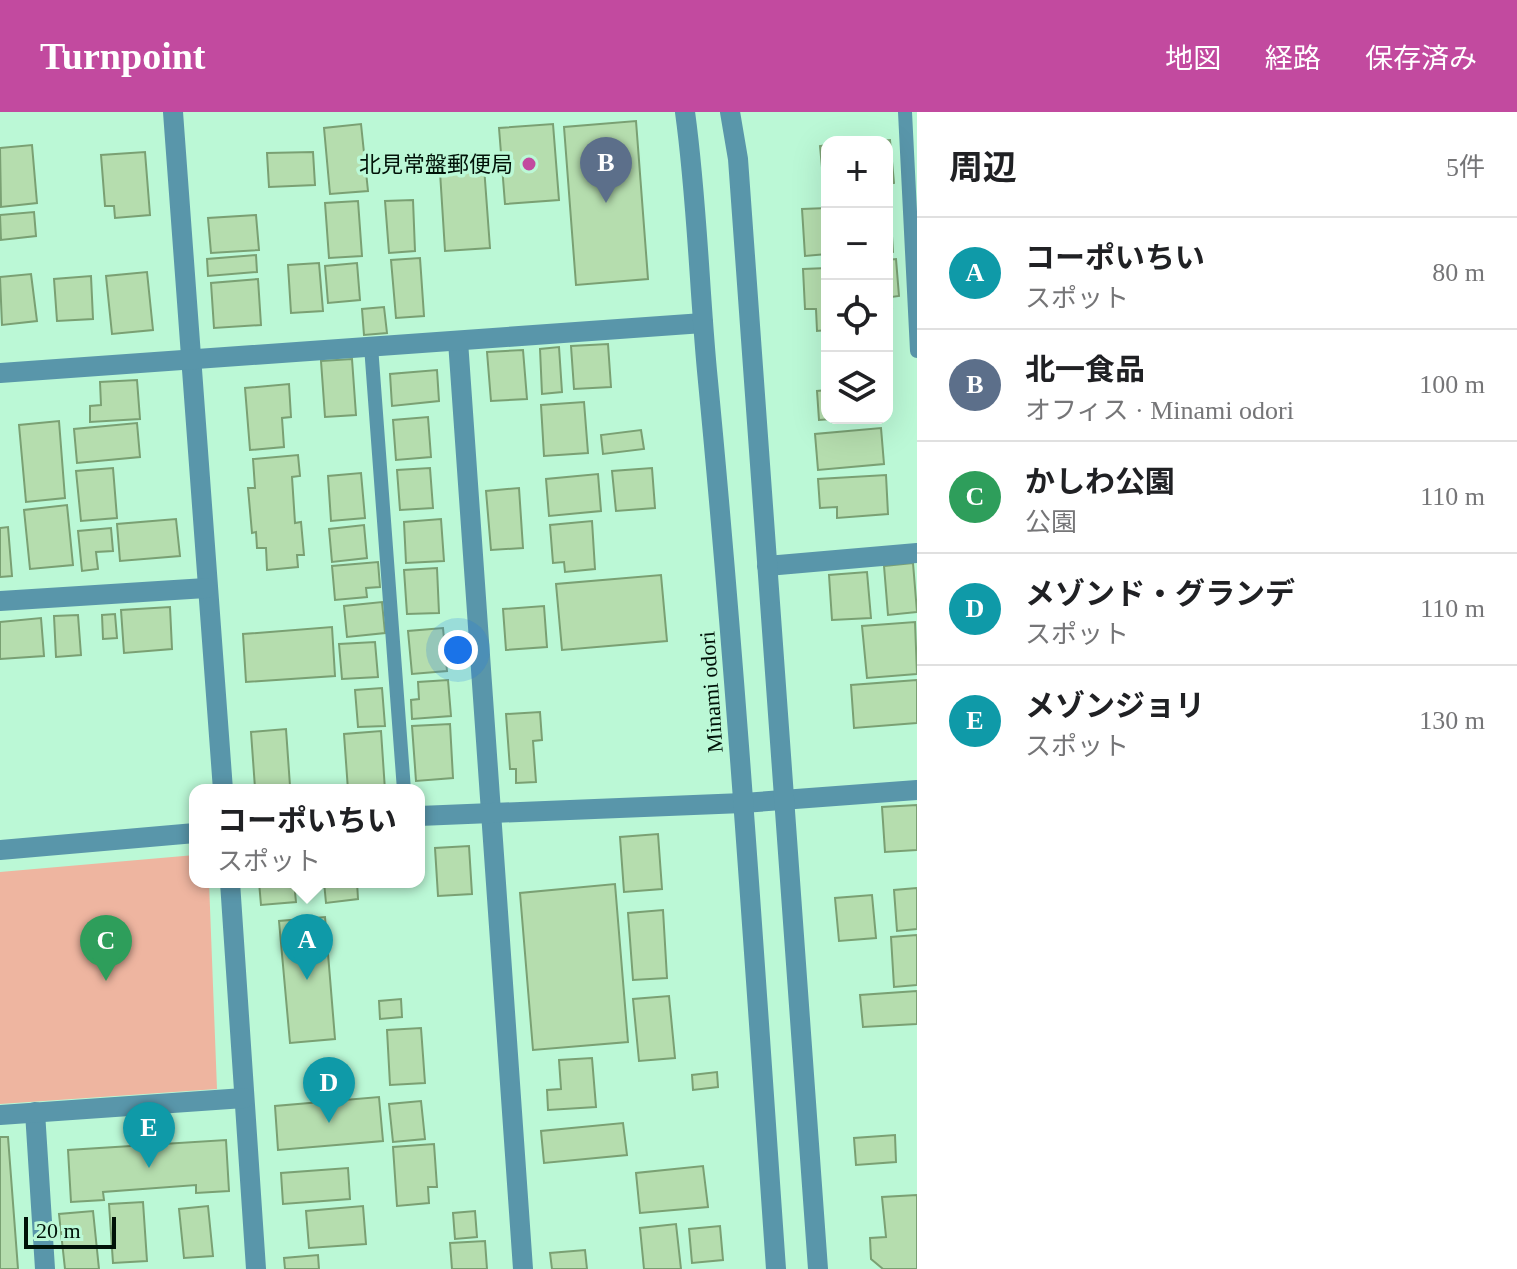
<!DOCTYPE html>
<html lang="ja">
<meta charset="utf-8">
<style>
:root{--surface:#fff;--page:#f6f6f6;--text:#202124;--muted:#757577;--line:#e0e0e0;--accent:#c24a9f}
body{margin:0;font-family:"Times New Roman","Noto Sans JP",serif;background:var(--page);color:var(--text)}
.controls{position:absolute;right:24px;top:24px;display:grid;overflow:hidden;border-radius:16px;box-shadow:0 8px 32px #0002}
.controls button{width:72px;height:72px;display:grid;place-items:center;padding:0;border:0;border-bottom:2px solid var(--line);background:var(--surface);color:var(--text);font:40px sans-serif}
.scale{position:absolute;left:24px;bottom:20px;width:92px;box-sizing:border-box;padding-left:8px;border:4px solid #001208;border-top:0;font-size:22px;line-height:28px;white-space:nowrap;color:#001208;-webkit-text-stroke:6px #bbf8d6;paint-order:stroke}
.you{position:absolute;left:458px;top:538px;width:28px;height:28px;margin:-20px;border:6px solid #fff;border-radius:50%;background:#1a73e8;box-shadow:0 0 0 12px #1a73e833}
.badge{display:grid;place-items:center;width:52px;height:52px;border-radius:50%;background:var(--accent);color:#fff;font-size:26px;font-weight:700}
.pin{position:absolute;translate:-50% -66px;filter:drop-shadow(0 2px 4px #0008)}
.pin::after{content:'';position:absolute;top:42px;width:28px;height:24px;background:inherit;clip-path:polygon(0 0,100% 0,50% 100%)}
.popup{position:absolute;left:189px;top:672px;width:236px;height:104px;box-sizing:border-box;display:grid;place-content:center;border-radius:16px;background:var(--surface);filter:drop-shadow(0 2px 6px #0005);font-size:26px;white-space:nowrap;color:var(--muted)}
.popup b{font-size:30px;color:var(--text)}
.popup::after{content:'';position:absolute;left:50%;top:100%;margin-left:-16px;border:16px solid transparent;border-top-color:var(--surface)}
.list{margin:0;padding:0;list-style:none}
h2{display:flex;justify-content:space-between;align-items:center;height:104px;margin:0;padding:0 32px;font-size:34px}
h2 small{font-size:26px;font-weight:400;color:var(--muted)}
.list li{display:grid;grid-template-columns:52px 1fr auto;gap:24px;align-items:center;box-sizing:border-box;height:112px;padding:0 32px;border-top:2px solid var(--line)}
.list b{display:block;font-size:30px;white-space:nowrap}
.list p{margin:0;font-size:26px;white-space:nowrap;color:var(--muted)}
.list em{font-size:26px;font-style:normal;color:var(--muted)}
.icon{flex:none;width:44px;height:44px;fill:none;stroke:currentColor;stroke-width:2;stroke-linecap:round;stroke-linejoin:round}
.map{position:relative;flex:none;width:917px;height:1157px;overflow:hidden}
header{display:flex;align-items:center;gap:48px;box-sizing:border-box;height:112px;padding:0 40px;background:var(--accent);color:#fff}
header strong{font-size:38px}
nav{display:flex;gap:44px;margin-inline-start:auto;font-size:28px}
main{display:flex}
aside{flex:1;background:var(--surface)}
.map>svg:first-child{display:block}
.green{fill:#eeb5a0}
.building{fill:#b5ddae;stroke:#7aa073;stroke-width:2}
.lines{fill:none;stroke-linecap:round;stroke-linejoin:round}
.service{stroke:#5996aa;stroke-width:14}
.minor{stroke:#5996aa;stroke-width:20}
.tertiary{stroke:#5996aa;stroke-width:20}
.poi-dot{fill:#c24a9f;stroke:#bbf8d6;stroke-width:3}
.labels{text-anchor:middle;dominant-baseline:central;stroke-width:7;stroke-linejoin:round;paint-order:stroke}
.poi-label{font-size:22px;fill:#001208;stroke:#bbf8d6;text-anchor:end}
.street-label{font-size:22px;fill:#001208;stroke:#bbf8d6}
</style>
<header>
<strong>Turnpoint</strong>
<nav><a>地図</a><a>経路</a><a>保存済み</a></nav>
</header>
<main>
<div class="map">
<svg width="917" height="1157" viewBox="0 0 917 1157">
<rect width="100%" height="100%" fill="#bbf8d6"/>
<!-- green -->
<polygon class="green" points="195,743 195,770 209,770 217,977 0,992 0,760"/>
<!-- building -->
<g class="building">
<polygon points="636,9 648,167 576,173 564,15"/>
<polygon points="361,12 368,79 330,82 324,16"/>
<polygon points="553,12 559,88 505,92 499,16"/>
<polygon points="890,28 894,71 887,72 887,30 866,30"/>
<polygon points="32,33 37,91 1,95 0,36"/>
<polygon points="827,33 827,76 824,77 820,34"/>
<polygon points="145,40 150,103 115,106 114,94 105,94 101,43"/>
<polygon points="313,40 315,73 269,75 267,41"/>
<polygon points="483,41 490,136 445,139 439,44"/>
<polygon points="413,88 415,139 389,141 385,89"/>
<polygon points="358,89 362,144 329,146 325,91"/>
<polygon points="887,93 890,93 893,140 887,141"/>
<polygon points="827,96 827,142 805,144 802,97"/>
<polygon points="34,100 36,124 1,128 0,103"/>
<polygon points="256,103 259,138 211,141 208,106"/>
<polygon points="256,143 257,160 208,164 207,147"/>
<polygon points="420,146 424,204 396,206 391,148"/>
<polygon points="896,147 899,184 891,185 892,196 887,197 887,148"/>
<polygon points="319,151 323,199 291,201 288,153"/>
<polygon points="357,151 360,188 328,191 325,154"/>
<polygon points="827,156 827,218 817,219 816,197 805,197 803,157"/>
<polygon points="147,160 153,218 112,222 106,164"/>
<polygon points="31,162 37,209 2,213 0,165"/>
<polygon points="91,164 93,207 57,209 54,167"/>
<polygon points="258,167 261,213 214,216 211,171"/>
<polygon points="384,195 387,221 364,223 362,197"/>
<polygon points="608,232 611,275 574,277 571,234"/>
<polygon points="559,235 562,280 542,282 540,237"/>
<polygon points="523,238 527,287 491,289 487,240"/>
<polygon points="352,247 356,303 325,305 321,249"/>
<polygon points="437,258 439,289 392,294 390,262"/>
<polygon points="137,268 140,307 90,310 90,294 101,293 100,270"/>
<polygon points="289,272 291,305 282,306 284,335 250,338 245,276"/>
<polygon points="827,278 827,306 847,306 819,308 817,279"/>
<polygon points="584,290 588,341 544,344 541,293"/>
<polygon points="428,305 431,345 396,348 393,308"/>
<polygon points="59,309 65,386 26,390 19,313"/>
<polygon points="137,311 140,345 77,351 74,317"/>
<polygon points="881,316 884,352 818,358 815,322"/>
<polygon points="641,318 644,337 603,342 601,323"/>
<polygon points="298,343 300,364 292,365 295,411 301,410 304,443 297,443 298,455 267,458 266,436 257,436 256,420 252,421 248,376 255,376 253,347"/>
<polygon points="113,356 117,406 81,409 76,359"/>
<polygon points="430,356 433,396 400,398 397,358"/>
<polygon points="652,356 655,396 616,399 612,359"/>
<polygon points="361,361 365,406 331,409 328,364"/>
<polygon points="598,362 601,399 549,404 546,367"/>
<polygon points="886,363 888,402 837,406 837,395 820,396 818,367"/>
<polygon points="519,376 523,436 491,438 486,379"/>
<polygon points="67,393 73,453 30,457 24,398"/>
<polygon points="176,407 180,444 120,449 117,412"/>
<polygon points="441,407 444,449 406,451 404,410"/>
<polygon points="592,409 595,457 565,460 564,450 553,451 550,413"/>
<polygon points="364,413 367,446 332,450 329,417"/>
<polygon points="8,415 12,464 0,465 0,416"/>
<polygon points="111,416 113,439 96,440 98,457 82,459 78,419"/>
<polygon points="378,450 380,475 366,476 367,485 335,488 332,454"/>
<polygon points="913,451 917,500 888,503 884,454"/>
<polygon points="437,456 439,501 407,502 404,458"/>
<polygon points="867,460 871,506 832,508 829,463"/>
<polygon points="661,463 667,529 562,538 556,472"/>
<polygon points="382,490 385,521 347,525 344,494"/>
<polygon points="544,494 547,535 506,538 503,497"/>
<polygon points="170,495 172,537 124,541 121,498"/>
<polygon points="115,502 117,526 103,527 102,503"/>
<polygon points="78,503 81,543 56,545 54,504"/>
<polygon points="41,506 44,544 0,547 0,510"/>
<polygon points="915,510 917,562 867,566 862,514"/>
<polygon points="332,515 335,564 246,570 243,522"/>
<polygon points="443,516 447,559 412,562 408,519"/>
<polygon points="375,530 378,565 342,567 339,532"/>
<polygon points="448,568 451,604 412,607 411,588 419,587 418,570"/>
<polygon points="917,568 917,611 854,616 851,573"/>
<polygon points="382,576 385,614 358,615 355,578"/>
<polygon points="540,600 542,628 533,629 536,670 516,671 516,657 510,657 506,602"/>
<polygon points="450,612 453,666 416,669 412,614"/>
<polygon points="286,617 290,674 255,676 251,620"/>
<polygon points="381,619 385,678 348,678 344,622"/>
<polygon points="917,693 917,738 885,740 882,695"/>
<polygon points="658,722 662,777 624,780 620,725"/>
<polygon points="469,734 472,782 438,784 435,736"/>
<polygon points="259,770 294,770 296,790 261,793"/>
<polygon points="324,770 357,770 358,787 326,791"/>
<polygon points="615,772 628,930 533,938 520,781"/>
<polygon points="917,776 917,817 897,819 894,778"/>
<polygon points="872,783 876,826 839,829 835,786"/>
<polygon points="663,798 667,866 633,868 628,801"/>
<polygon points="325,805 335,927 290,931 279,809"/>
<polygon points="917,823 917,873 894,875 891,825"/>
<polygon points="917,879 917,912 863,915 860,883"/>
<polygon points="669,884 675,946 639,949 633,887"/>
<polygon points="401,887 402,905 380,907 379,889"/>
<polygon points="421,916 425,971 390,973 387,918"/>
<polygon points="592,946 596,995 548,998 547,978 561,977 559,948"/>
<polygon points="717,960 718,975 693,978 692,963"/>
<polygon points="379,985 383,1029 278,1038 275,994"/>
<polygon points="421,989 425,1027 393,1030 389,992"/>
<polygon points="623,1011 627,1043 544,1051 541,1019"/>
<polygon points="895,1023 896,1050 856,1053 854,1026"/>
<polygon points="0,1025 8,1025 18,1157 0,1157"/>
<polygon points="226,1028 229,1079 196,1081 196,1073 103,1080 104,1088 71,1090 68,1038"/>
<polygon points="434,1032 437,1075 428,1075 429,1091 397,1094 393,1035"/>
<polygon points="703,1054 708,1095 640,1101 636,1061"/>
<polygon points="348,1056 350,1087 283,1092 281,1061"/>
<polygon points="917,1083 917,1157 883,1157 871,1147 870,1126 886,1125 882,1085"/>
<polygon points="143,1090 147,1149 113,1151 109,1092"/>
<polygon points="208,1094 213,1144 184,1146 179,1097"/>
<polygon points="363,1094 366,1132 309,1136 306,1099"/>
<polygon points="93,1099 99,1157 65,1157 59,1102"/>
<polygon points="475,1099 477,1125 455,1127 453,1101"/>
<polygon points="676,1112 681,1157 644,1157 640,1116"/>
<polygon points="720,1114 723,1148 692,1151 689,1117"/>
<polygon points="485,1129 487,1157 452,1157 450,1131"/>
<polygon points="585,1138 587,1157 552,1157 550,1141"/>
<polygon points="318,1143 319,1157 285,1157 284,1146"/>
</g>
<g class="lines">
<!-- service -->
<g class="service">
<polyline points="905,0 917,239"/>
<polyline points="371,234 404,678"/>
</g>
<!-- minor -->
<g class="minor">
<polyline points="173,0 223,678"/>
<polyline points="458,229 523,1157"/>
<polyline points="0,261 703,211"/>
<polyline points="767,454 917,441"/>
<polyline points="0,489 206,476"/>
<polyline points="419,704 743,691 917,678"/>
<polyline points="0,738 195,721"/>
<polyline points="230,770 256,1157"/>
<polyline points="35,1000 45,1157"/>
<polyline points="0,1003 244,986"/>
</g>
<!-- tertiary -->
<g class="tertiary">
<path d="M685 0C697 86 699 173 707 259 736 558 755 857 776 1157"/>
<polyline points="730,0 738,47 818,1157"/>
</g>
</g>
<!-- markers -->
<circle class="poi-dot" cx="529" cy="52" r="8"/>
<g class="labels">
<!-- poi labels -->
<g class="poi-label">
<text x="513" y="52">北見常盤郵便局</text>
</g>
<!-- street labels -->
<g class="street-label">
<text transform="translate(711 580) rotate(-94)">Minami odori</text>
</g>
</g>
</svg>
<div class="controls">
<button>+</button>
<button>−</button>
<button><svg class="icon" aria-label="locate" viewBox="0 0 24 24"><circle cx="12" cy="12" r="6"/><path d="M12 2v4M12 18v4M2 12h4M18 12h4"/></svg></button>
<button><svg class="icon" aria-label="layers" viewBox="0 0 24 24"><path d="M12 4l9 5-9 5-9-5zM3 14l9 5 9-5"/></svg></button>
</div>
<div class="scale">20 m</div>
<div class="you"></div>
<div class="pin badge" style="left:307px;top:868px;background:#0f9aa8">A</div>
<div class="popup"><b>コーポいちい</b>スポット</div>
<div class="pin badge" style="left:606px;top:91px;background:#5c6f8a">B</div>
<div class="pin badge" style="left:106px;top:869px;background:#2e9e5b">C</div>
<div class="pin badge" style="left:329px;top:1011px;background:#0f9aa8">D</div>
<div class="pin badge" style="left:149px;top:1056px;background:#0f9aa8">E</div>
</div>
<aside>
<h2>周辺<small>5件</small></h2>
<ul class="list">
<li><span class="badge" style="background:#0f9aa8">A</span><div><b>コーポいちい</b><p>スポット</p></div><em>80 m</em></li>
<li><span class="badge" style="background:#5c6f8a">B</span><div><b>北一食品</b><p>オフィス · Minami odori</p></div><em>100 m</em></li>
<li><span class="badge" style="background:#2e9e5b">C</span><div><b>かしわ公園</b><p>公園</p></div><em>110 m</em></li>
<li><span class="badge" style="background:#0f9aa8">D</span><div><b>メゾンド・グランデ</b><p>スポット</p></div><em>110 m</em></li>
<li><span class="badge" style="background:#0f9aa8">E</span><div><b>メゾンジョリ</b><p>スポット</p></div><em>130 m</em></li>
</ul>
</aside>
</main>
